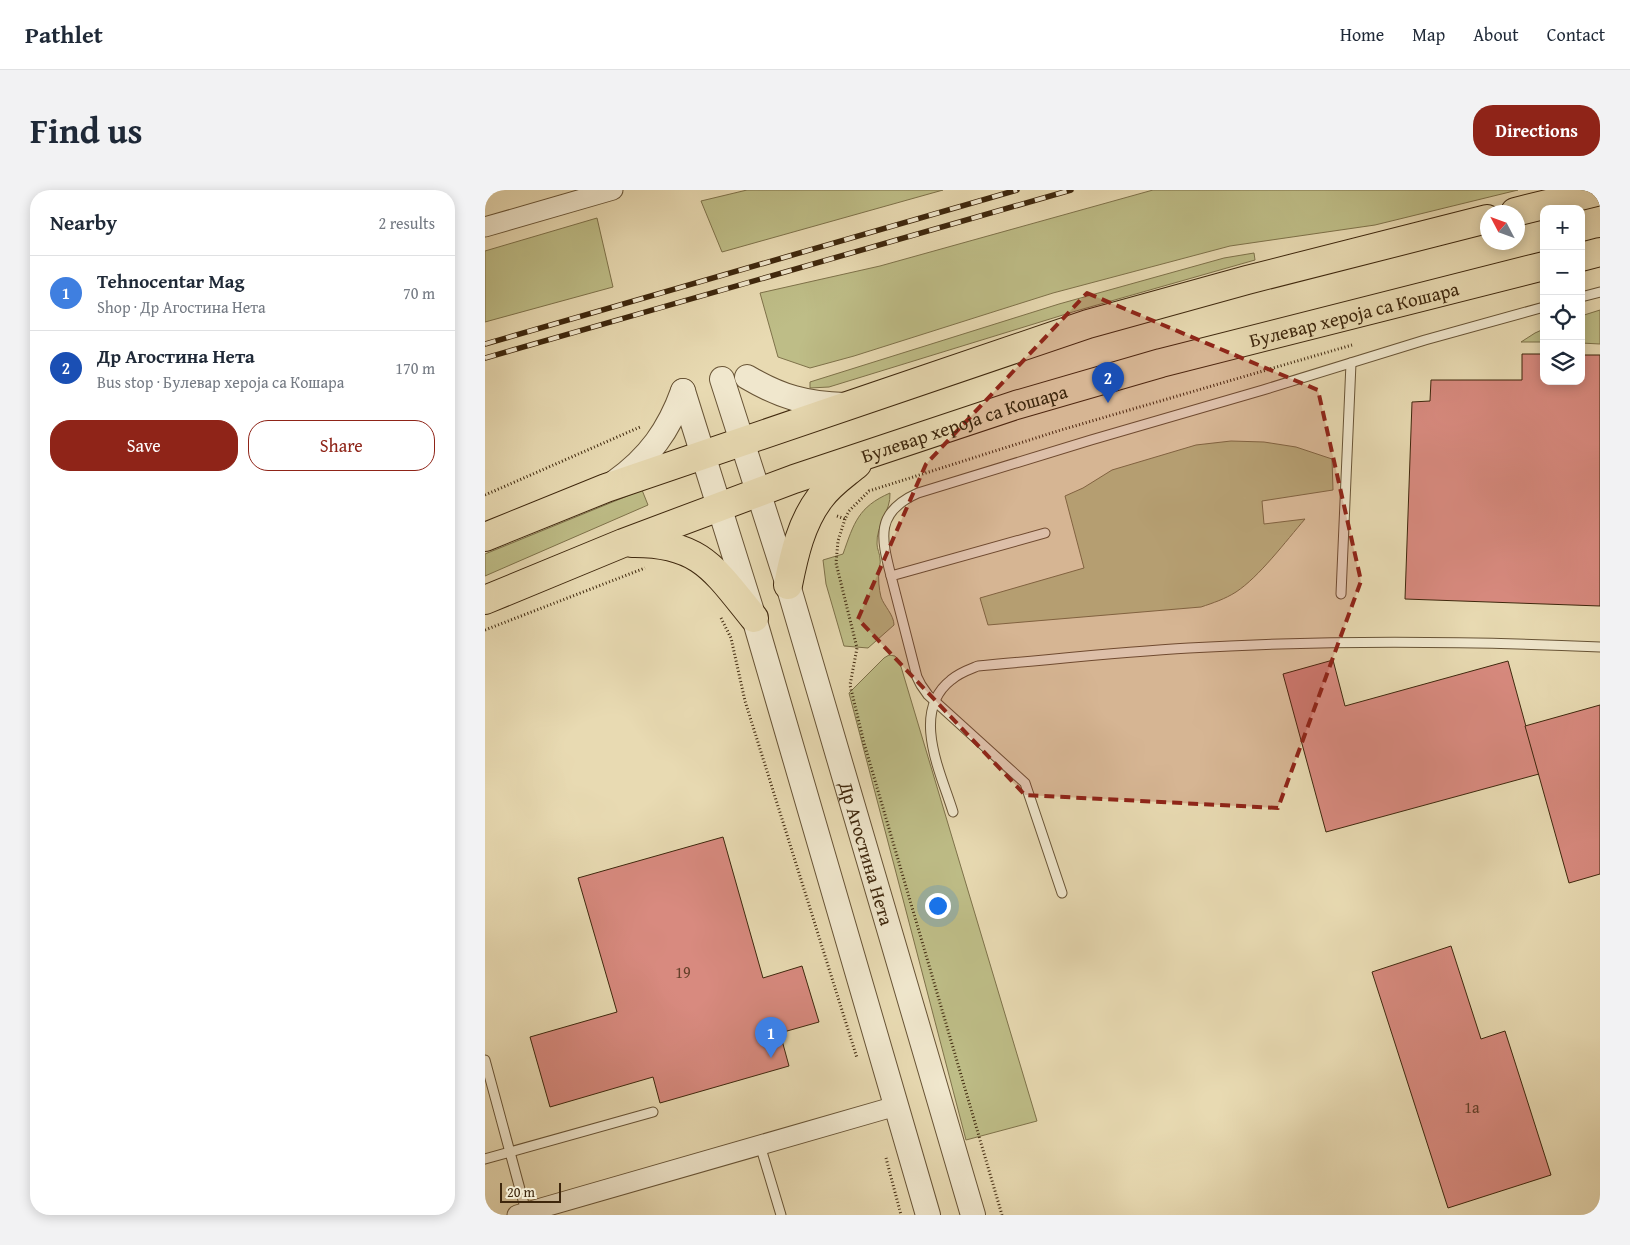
<!DOCTYPE html>
<meta charset="utf-8">
<style>
:root{--surface:#fff;--page:#f2f2f3;--text:#1f2937;--muted:#747a83;--line:#e0e1e3;--accent:#8f2418}
body{margin:0;font-family:"Gentium Book Plus",serif;background:var(--page);color:var(--text)}
.controls{position:absolute;right:15px;top:15px;display:grid;overflow:hidden;border-radius:10px;box-shadow:0 2px 12px #0003}
.controls button{width:45px;height:45px;display:grid;place-items:center;padding:0;border:0;border-bottom:1px solid var(--line);background:var(--surface);color:var(--text);font:25px sans-serif}
.compass{position:absolute;left:995px;top:15px;width:45px;height:45px;border-radius:50%;background:var(--surface);box-shadow:0 2px 12px #0003;rotate:311deg}
.scale{position:absolute;left:15px;bottom:12px;width:61px;box-sizing:border-box;padding-left:5px;border:2px solid #3e270d;border-top:0;font-size:14px;line-height:18px;white-space:nowrap;color:#3e270d;-webkit-text-stroke:4px #f0e7cd;paint-order:stroke}
.you{position:absolute;left:452px;top:715px;width:18px;height:18px;margin:-12px;border:4px solid #fff;border-radius:50%;background:#1a73e8;box-shadow:0 0 0 8px #1a73e833}
.badge{display:grid;place-items:center;width:32px;height:32px;border-radius:50%;background:var(--accent);color:#fff;font-size:16px;font-weight:700}
.pin{position:absolute;translate:-50% -41px;filter:drop-shadow(0 1px 2px #0008)}
.pin::after{content:'';position:absolute;top:26px;width:18px;height:15px;background:inherit;clip-path:polygon(0 0,100% 0,50% 100%)}
.list{margin:0;padding:0;list-style:none}
h2{display:flex;justify-content:space-between;align-items:center;height:65px;margin:0;padding:0 20px;font-size:21px}
h2 small{font-size:16px;font-weight:400;color:var(--muted)}
.list li{display:grid;grid-template-columns:32px 1fr auto;gap:15px;align-items:center;box-sizing:border-box;height:75px;padding:0 20px;border-top:1px solid var(--line)}
.list b{display:block;font-size:19px;white-space:nowrap}
.list p{margin:0;font-size:16px;white-space:nowrap;color:var(--muted)}
.list em{font-size:16px;font-style:normal;color:var(--muted)}
.actions{display:flex;gap:10px;padding:15px 20px}
.actions a{flex:1;padding:11px 0;border:1px solid var(--accent);border-radius:20px;text-align:center;font-size:18px;color:var(--accent)}
.actions .main{background:var(--accent);color:#fff}
.icon{flex:none;width:28px;height:28px;fill:none;stroke:currentColor;stroke-width:2;stroke-linecap:round;stroke-linejoin:round}
.map{position:relative;flex:none;width:1115px;height:1025px;overflow:hidden;border-radius:20px}
header{display:flex;align-items:center;gap:30px;box-sizing:border-box;height:70px;padding:0 25px;background:var(--surface);border-bottom:1px solid var(--line)}
header strong{font-size:24px}
nav{display:flex;gap:28px;margin-inline-start:auto;font-size:18px}
.intro{display:flex;align-items:center;justify-content:space-between;box-sizing:border-box;height:120px;padding:0 30px}
h1{margin:0;font-size:35px}
.button{padding:12px 22px;border-radius:20px;background:var(--accent);color:#fff;font-size:18px;font-weight:700}
main{display:flex;gap:30px;padding:0 30px}
aside{flex:1;background:var(--surface);border-radius:20px;box-shadow:0 2px 12px #0003}
.map>svg:first-child{display:block}
.green{fill:#bebd87;stroke:#7e724a}
.building{fill:#d88a7f;stroke:#3e270d}
.lines{fill:none;stroke-linecap:round;stroke-linejoin:round}
.service-casing{stroke:#685436;stroke-width:11}
.minor-casing{stroke:#685436;stroke-width:21}
.tertiary-casing{stroke:#685436;stroke-width:26}
.primary-casing{stroke:#3e270d;stroke-width:30}
.path{stroke:#3e270d;stroke-width:3;stroke-dasharray:1 2.5;stroke-linecap:butt}
.service{stroke:#f0e7cd;stroke-width:9}
.minor{stroke:#f0e7cd;stroke-width:19}
.tertiary{stroke:#f0e7cd;stroke-width:24}
.primary{stroke:#e8dab2;stroke-width:28}
.rail-casing{stroke:#3e270d;stroke-width:5.5}
.rail{stroke:#f0e7cd;stroke-width:4;stroke-dasharray:11;stroke-linecap:butt}
.marked{fill:#8f2418;fill-opacity:0.2;stroke:#8f2418;stroke-width:4;stroke-dasharray:10 6;stroke-linejoin:round}
.labels{text-anchor:middle;dominant-baseline:central;stroke-width:4;stroke-linejoin:round;paint-order:stroke}
.number-label{font-size:16px;fill:#64402a}
.street-label{font-size:19px;fill:#3e270d;stroke:#f0e7cd}
</style>
<header>
<strong>Pathlet</strong>
<nav><a>Home</a><a>Map</a><a>About</a><a>Contact</a></nav>
</header>
<div class="intro"><h1>Find us</h1><a class="button">Directions</a></div>
<main>
<aside>
<h2>Nearby<small>2 results</small></h2>
<ul class="list">
<li><span class="badge" style="background:#3f7fe0">1</span><div><b>Tehnocentar Mag</b><p>Shop · Др Агостина Нета</p></div><em>70 m</em></li>
<li><span class="badge" style="background:#1a4fb4">2</span><div><b>Др Агостина Нета</b><p>Bus stop · Булевар хероја са Кошара</p></div><em>170 m</em></li>
</ul>
<div class="actions"><a class="main">Save</a><a>Share</a></div>
</aside>
<div class="map">
<svg width="1115" height="1025" viewBox="0 0 1115 1025">
<rect width="100%" height="100%" fill="#e8dab2"/>
<filter id="stains"><feTurbulence type="fractalNoise" baseFrequency=".004" numOctaves="4"/><feColorMatrix values="0 0 0 0 .2 0 0 0 0 .09 0 0 0 0 .02 0 0 0 .5 -.17"/></filter>
<radialGradient id="worn" r=".72"><stop offset=".6" stop-color="#630" stop-opacity="0"/><stop offset="1" stop-color="#630" stop-opacity=".3"/></radialGradient>
<!-- green -->
<g class="green">
<polygon points="262,0 458,0 237,62 216,11"/>
<polygon points="668,0 1033,0 890,35 745,56 568,103 369,166 325,178 293,167 275,103 395,76"/>
<polygon points="112,28 128,97 0,132 0,61"/>
<polygon points="769,63 770,70 591,121 344,197 325,198 325,192 574,114 739,68"/>
<polygon points="1115,120 1115,154 1096,153 1096,126"/>
<polygon points="1059,139 1059,152 1036,152 1050,143"/>
<path d="M746 251 779 252 811 257 847 269 848 300 777 311 779 334 820 329C801 351 774 387 751 402 740 409 728 413 716 417L503 435 495 408 599 378 580 306 598 298 627 280 711 255Z"/>
<polygon points="157,300 163,315 0,386 0,364"/>
<path d="M405 303C406 321 391 335 392 354 392 359 395 364 395 369 396 373 394 377 394 380 393 389 394 399 396 407 399 416 409 425 409 435L383 458 359 456 341 394 338 370 358 364C369 333 373 317 405 303Z"/>
<polygon points="404,465 410,466 414,470 552,931 481,950 364,503 399,468"/>
</g>
<!-- building -->
<g class="building">
<polygon points="1037,164 1059,164 1059,191 1096,191 1096,165 1115,165 1115,416 920,409 927,212 945,211 946,190 1037,190"/>
<polygon points="848,470 860,516 1023,471 1054,584 841,642 798,484"/>
<polygon points="1115,515 1115,684 1084,693 1040,536"/>
<polygon points="238,647 278,788 317,776 334,832 295,843 304,876 175,913 168,887 65,917 45,847 132,822 93,688"/>
<polygon points="966,756 996,849 1020,841 1066,985 963,1018 887,782"/>
</g>
<g class="lines">
<!-- service casing -->
<g class="service-casing">
<g id="service">
<polyline points="1096,107 1115,102"/>
<polyline points="560,343 406,386 432,487 436,495 443,505 540,593 577,703"/>
<path d="M406 386C396 347 390 322 433 303L606 250 778 200 940 150 1059 117"/>
<polyline points="856,404 866,173"/>
<path d="M468 622C456 583 425 522 466 490 474 483 483 480 493 476 563 470 633 462 704 458 840 450 978 451 1115 457"/>
<polyline points="0,870 42,1025"/>
<polyline points="275,955 296,1025"/>
<polyline points="0,969 168,922"/>
</g>
</g>
<!-- minor casing -->
<g class="minor-casing">
<g id="minor">
<polyline points="0,37 128,0"/>
<polyline points="32,1025 411,916"/>
</g>
</g>
<!-- tertiary casing -->
<g class="tertiary-casing">
<g id="tertiary">
<path d="M262 187C296 207 321 214 360 215"/>
<path id="s1" d="M237 189 303 395 488 1025"/>
<polyline points="198,201 269,428 443,1025"/>
<path d="M130 292C164 268 184 240 198 201"/>
</g>
</g>
<!-- primary casing -->
<g class="primary-casing">
<g id="primary">
<polyline points="1030,22 1115,1"/>
<polyline points="1096,67 1115,62"/>
<polyline points="0,347 121,298 603,134 762,90 1002,29"/>
<path d="M147 353C215 352 230 380 269 428"/>
<path d="M303 395C309 365 316 333 335 308 345 294 359 285 372 274"/>
<path id="s2" d="M0 410 138 353 309 289 531 215 676 173 1059 76"/>
</g>
</g>
<!-- path -->
<g class="path">
<polyline points="0,1 3,0"/>
<polyline points="0,305 155,237"/>
<polyline points="352,326 360,329 364,321 384,301 576,240 867,155"/>
<polyline points="360,329 353,351 351,373 372,458 365,495 379,553 517,1025"/>
<polyline points="236,428 246,448 260,511 372,868"/>
<polyline points="0,440 160,378"/>
<polyline points="401,968 416,1025"/>
</g>
<!-- service -->
<use href="#service" class="service"/>
<!-- minor -->
<use href="#minor" class="minor"/>
<!-- tertiary -->
<use href="#tertiary" class="tertiary"/>
<!-- primary -->
<use href="#primary" class="primary"/>
<!-- rail casing -->
<g class="rail-casing">
<g id="rail">
<polyline points="0,154 532,0"/>
<polyline points="0,168 586,0"/>
</g>
</g>
<!-- rail -->
<use href="#rail" class="rail"/>
</g>
<!-- marked area -->
<path class="marked" d="M602 103 833 200 876 391 793 618 540 605 373 429 441 274Z"/>
<g class="labels">
<!-- number labels -->
<g class="number-label">
<text x="198" y="782">19</text>
<text x="987" y="917">1a</text>
</g>
<!-- street labels -->
<g class="street-label">
<text stroke="none"><textPath href="#s2" startOffset="916">Булевар хероја са Кошара</textPath></text>
<text stroke="none"><textPath href="#s2" startOffset="511">Булевар хероја са Кошара</textPath></text>
<text stroke="none"><textPath href="#s1" startOffset="496">Др Агостина Нета</textPath></text>
</g>
</g>
<rect width="100%" height="100%" filter="url(#stains)"/>
<rect width="100%" height="100%" fill="url(#worn)"/>
</svg>
<div class="controls">
<button>+</button>
<button>−</button>
<button><svg class="icon" aria-label="locate" viewBox="0 0 24 24"><circle cx="12" cy="12" r="6"/><path d="M12 2v4M12 18v4M2 12h4M18 12h4"/></svg></button>
<button><svg class="icon" aria-label="layers" viewBox="0 0 24 24"><path d="M12 4l9 5-9 5-9-5zM3 14l9 5 9-5"/></svg></button>
</div>
<svg class="compass" viewBox="-18 -18 36 36"><path d="M0-13l5 13h-10z" fill="#e53935"/><path d="M0 13l5-13h-10z" fill="#747a83"/></svg>
<div class="scale">20 m</div>
<div class="you"></div>
<div class="pin badge" style="left:286px;top:868px;background:#3f7fe0">1</div>
<div class="pin badge" style="left:623px;top:213px;background:#1a4fb4">2</div>
</div>
</main>
